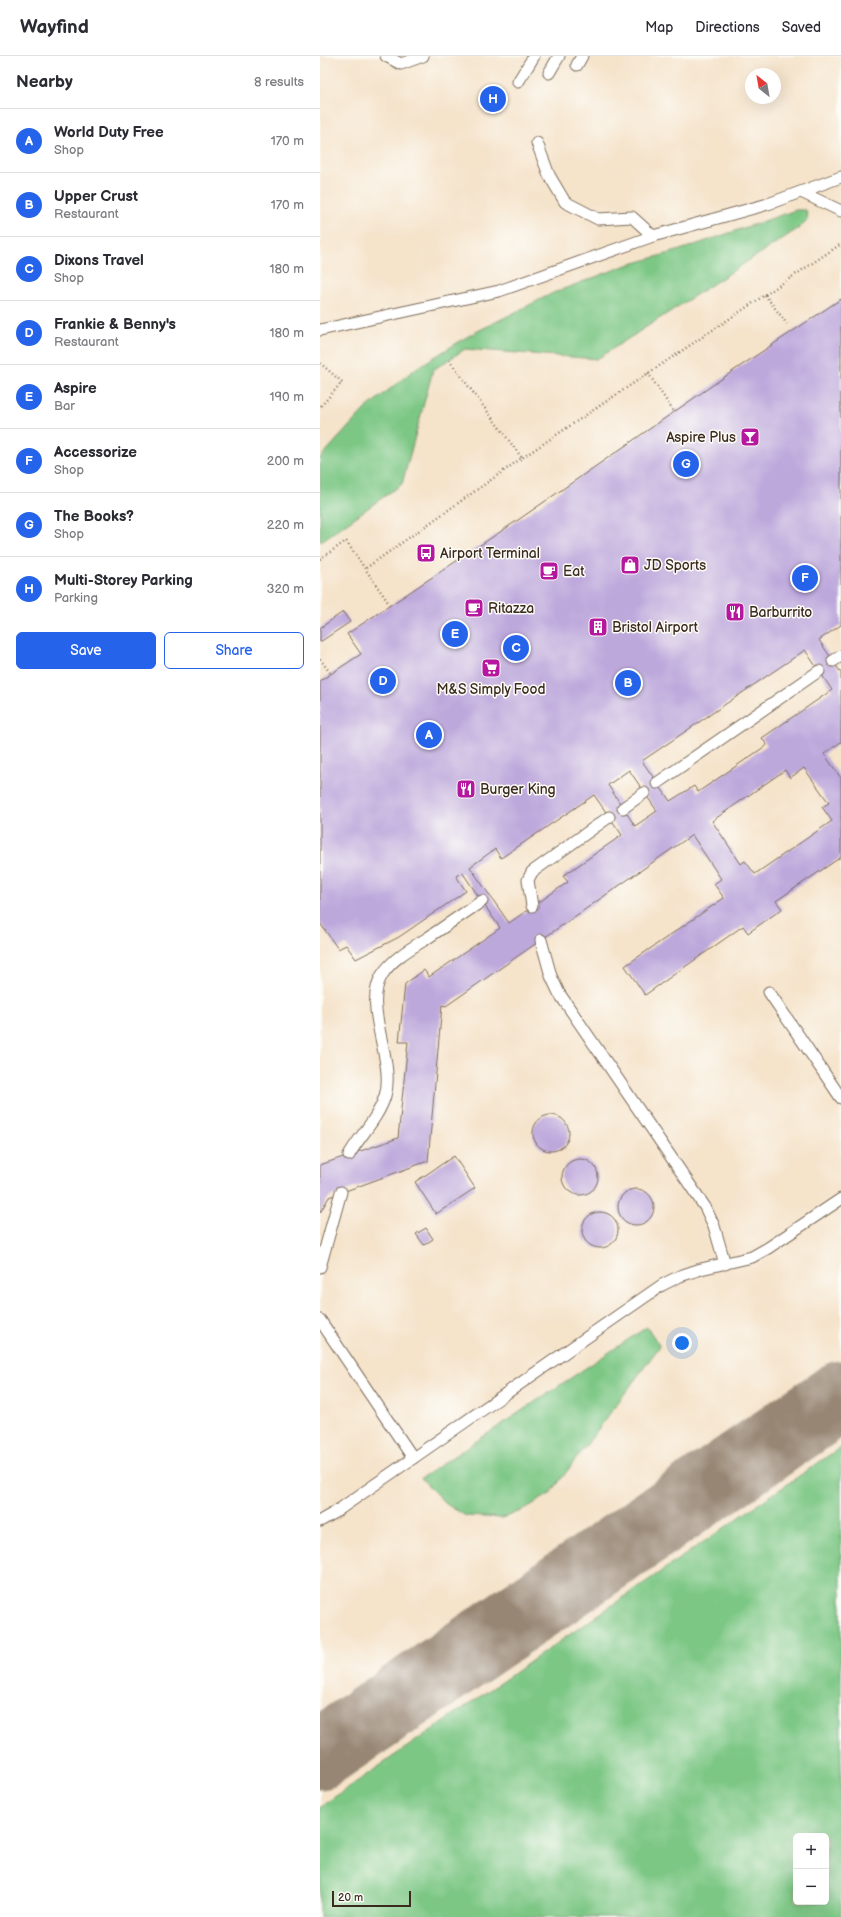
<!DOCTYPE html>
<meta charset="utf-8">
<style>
:root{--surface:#fff;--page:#f7f7f7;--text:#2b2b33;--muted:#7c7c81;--line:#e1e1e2;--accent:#2563eb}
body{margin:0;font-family:"Balsamiq Sans",sans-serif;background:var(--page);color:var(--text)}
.controls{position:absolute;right:12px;bottom:12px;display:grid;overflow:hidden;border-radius:6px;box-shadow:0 4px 16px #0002}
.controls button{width:36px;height:36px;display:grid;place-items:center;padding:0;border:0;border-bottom:1px solid var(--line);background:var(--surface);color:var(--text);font:20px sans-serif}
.compass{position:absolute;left:425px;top:12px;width:36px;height:36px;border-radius:50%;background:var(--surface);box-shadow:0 4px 16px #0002;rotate:329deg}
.scale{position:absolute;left:12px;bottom:10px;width:79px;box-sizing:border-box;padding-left:4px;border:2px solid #3b2a1e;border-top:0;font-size:11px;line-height:14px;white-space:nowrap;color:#3b2a1e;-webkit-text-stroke:3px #fdfcf7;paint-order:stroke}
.you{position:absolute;left:362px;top:1287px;width:14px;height:14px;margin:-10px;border:3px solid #fff;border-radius:50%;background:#1a73e8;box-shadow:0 0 0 6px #1a73e833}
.badge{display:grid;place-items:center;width:26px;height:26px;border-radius:50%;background:var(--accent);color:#fff;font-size:13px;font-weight:700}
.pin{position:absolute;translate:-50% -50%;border:2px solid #fff;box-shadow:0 1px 4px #0006}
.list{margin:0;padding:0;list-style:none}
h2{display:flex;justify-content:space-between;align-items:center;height:52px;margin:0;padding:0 16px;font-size:17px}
h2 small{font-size:13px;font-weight:400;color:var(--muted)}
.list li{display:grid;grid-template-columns:26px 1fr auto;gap:12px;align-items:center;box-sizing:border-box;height:64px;padding:0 16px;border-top:1px solid var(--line)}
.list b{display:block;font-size:15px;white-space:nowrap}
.list p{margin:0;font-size:13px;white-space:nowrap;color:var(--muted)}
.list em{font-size:13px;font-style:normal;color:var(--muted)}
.actions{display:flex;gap:8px;padding:12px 16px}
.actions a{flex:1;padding:9px 0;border:1px solid var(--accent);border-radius:6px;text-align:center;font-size:14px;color:var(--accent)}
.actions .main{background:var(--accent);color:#fff}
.map{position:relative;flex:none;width:521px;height:1861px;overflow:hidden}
header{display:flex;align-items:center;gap:24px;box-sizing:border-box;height:56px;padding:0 20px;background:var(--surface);border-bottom:1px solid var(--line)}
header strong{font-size:19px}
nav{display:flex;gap:22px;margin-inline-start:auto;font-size:14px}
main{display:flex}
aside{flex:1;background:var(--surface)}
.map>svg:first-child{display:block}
.green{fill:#7dc785;stroke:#5c7852;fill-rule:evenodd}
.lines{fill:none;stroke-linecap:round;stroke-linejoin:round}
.taxiway{stroke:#988674;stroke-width:71}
.building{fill:#bda8dc;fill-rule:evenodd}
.service-casing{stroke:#7c6b5a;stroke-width:13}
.path{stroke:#7c6b5a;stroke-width:2.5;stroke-dasharray:1 3;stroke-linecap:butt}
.service{stroke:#fff;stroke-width:11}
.labels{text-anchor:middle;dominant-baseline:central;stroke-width:3;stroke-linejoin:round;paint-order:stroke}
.poi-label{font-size:14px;fill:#3b2a1e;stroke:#fdfcf7;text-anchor:start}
</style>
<header>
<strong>Wayfind</strong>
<nav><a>Map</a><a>Directions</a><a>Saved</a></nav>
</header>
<main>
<aside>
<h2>Nearby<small>8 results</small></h2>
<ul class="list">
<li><span class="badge">A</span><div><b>World Duty Free</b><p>Shop</p></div><em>170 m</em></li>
<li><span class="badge">B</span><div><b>Upper Crust</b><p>Restaurant</p></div><em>170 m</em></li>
<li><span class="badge">C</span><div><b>Dixons Travel</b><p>Shop</p></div><em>180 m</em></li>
<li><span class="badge">D</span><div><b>Frankie &amp; Benny's</b><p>Restaurant</p></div><em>180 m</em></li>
<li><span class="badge">E</span><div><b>Aspire</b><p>Bar</p></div><em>190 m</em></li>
<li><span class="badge">F</span><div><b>Accessorize</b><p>Shop</p></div><em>200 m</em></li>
<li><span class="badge">G</span><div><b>The Books?</b><p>Shop</p></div><em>220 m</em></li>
<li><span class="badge">H</span><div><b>Multi-Storey Parking</b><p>Parking</p></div><em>320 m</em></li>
</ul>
<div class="actions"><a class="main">Save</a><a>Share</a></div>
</aside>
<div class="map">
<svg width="521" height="1861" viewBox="0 0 521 1861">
<rect width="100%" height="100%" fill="#fdfcf7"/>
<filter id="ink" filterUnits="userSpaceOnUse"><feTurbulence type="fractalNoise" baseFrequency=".025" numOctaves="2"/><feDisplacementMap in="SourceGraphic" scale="8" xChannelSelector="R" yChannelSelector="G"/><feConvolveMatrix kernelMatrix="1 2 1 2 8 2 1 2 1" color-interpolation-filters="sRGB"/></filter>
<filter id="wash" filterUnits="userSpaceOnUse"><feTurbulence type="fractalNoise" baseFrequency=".012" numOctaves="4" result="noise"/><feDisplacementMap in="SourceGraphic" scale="16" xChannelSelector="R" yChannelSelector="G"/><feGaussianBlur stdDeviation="0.9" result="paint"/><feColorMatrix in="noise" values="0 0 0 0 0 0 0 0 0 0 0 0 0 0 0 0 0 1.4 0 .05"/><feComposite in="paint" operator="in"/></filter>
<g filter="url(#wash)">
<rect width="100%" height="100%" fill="#f5e3ca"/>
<!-- green -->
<g class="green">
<polygon points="476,154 486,154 488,163 479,172 277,303 145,293 113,314 82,428 0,486 0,402 45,353 95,313 150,279 233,237 304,210 357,195"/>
<polygon points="327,1271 340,1290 230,1438 201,1455 182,1462 146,1460 126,1448 101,1422"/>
<path d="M521 1391V1861H0V1752L3 1749ZM476 1780H506V1846H476Z"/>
</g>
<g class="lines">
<!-- taxiway -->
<polyline class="taxiway" points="0,1698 521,1340"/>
</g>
<g id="blocks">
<!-- building -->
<g class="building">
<path d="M521 243V569L499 584 521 617V686L504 698 521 722V801L456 845 462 853 428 877 423 870 325 939 305 910 404 842 394 828 401 823 372 779 126 950 122 949 108 1105 9 1141 0 1157V1109L78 1082 88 986H79L85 928 104 914 109 921 180 872 142 816 136 820 146 835 79 881 36 903 26 889 18 893 0 867V625L41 598 27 578 201 462 416 313ZM485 594 512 634 442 682 447 689 378 736 374 730 350 745 322 705ZM484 712 509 747 502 751 512 765 435 818 425 805 421 808 392 765 465 714 470 722ZM309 714 337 755 315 770 288 729ZM274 739 302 779 243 820 248 826 189 867 150 811 175 793 181 802Z"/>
<polygon points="23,556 30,566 0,586 0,572"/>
<circle cx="231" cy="1077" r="18"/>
<polygon points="134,1100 155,1132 116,1158 95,1126"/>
<circle cx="260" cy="1121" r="18"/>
<circle cx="316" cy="1151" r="18"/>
<circle cx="280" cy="1174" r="18"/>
<polygon points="106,1172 113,1183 104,1189 96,1178"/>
</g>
</g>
</g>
<g filter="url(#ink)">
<use href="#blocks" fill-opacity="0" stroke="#7c6b5a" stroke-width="1"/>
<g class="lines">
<!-- service casing -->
<g class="service-casing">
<g id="service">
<polyline points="66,0 81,8 103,0"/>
<polyline points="257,9 262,0"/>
<polyline points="229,17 239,0"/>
<polyline points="198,26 214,0"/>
<polyline points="217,87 229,119 245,146 278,163 312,161 333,180"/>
<polyline points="481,136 521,155"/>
<polyline points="0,274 179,235 333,180 448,148 521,121"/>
<polyline points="513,605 521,600"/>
<polyline points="337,727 499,615"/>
<polyline points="303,752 324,737"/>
<polyline points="212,850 208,824 212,816 289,761"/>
<polyline points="221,884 231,920 239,937 385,1151 394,1170 405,1208"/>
<polyline points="449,936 521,1042"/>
<path d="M29 1099C40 1079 58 1063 65 1040 76 1005 42 951 62 919 72 903 90 893 106 883 125 870 143 858 162 845"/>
<polyline points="0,1211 21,1136"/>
<polyline points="0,1264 93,1402"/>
<polyline points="0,1465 14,1457 342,1229 360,1220 381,1213 432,1201 448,1192 521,1143"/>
</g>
</g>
<!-- path -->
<g class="path">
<polyline points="445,239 467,268"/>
<polyline points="129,304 202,402"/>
<polyline points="0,307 22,326 0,351"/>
<polyline points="328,317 354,356"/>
<polyline points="0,503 26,485 70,549"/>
<polyline points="46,512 202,402 521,188"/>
<polyline points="0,603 11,618"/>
</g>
<!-- service -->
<use href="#service" class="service"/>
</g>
</g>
<!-- icons -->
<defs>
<g id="bar-square" transform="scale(1)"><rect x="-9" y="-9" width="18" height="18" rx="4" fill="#b5179e" stroke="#fdfcf7"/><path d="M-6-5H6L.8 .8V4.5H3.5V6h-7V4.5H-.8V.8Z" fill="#fff"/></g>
<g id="bus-square" transform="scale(1)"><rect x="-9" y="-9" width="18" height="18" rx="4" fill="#b5179e" stroke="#fdfcf7"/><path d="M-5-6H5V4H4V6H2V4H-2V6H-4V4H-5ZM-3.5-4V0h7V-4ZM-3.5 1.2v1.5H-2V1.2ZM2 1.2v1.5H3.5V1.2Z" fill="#fff"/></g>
<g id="shop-square" transform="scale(1)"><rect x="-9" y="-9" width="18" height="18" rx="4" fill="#b5179e" stroke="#fdfcf7"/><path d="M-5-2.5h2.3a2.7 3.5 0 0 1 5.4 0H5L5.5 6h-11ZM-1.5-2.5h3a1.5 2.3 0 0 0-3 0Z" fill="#fff"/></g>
<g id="cafe-square" transform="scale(1)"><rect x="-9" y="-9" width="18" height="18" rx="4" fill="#b5179e" stroke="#fdfcf7"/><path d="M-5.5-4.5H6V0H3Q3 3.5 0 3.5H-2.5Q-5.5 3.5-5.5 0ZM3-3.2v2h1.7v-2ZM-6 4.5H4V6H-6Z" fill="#fff"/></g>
<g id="restaurant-square" transform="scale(1)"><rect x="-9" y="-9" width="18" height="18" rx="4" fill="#b5179e" stroke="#fdfcf7"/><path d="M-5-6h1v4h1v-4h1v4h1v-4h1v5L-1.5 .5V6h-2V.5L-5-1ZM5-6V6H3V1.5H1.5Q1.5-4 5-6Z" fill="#fff"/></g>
<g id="building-square" transform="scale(1)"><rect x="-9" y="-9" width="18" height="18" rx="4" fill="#b5179e" stroke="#fdfcf7"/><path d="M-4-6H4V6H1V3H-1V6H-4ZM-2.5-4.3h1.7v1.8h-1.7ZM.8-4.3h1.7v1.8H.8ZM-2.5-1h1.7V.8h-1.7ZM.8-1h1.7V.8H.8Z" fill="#fff"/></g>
<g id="supermarket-square" transform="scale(1)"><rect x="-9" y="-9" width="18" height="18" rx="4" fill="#b5179e" stroke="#fdfcf7"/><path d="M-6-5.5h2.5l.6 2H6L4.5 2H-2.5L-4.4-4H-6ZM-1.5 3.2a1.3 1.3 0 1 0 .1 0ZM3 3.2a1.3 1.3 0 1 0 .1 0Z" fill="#fff"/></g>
</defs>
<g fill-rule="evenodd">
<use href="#bar-square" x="430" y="381"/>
<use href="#bus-square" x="106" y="497"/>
<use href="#shop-square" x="310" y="509"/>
<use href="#cafe-square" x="229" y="515"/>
<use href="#cafe-square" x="154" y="552"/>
<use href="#restaurant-square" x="415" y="556"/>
<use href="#building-square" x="278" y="571"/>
<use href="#supermarket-square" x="171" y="612"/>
<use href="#restaurant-square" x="146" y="733"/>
</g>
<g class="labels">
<!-- poi labels -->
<g class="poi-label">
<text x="416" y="381" text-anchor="end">Aspire Plus</text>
<text x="120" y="497">Airport Terminal</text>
<text x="324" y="509">JD Sports</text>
<text x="243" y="515">Eat</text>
<text x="168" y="552">Ritazza</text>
<text x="429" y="556">Barburrito</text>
<text x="292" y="571">Bristol Airport</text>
<text x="171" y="633" text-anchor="middle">M&amp;S Simply Food</text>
<text x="160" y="733">Burger King</text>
</g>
</g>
</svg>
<div class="controls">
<button>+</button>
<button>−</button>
</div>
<svg class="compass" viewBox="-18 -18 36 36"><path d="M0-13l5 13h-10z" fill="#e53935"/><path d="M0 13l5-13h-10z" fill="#7c7c81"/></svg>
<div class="scale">20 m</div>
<div class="you"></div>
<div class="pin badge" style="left:109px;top:679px">A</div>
<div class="pin badge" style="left:308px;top:627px">B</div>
<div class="pin badge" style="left:196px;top:592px">C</div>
<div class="pin badge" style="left:63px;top:625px">D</div>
<div class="pin badge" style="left:135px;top:578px">E</div>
<div class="pin badge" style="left:485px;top:522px">F</div>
<div class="pin badge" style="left:366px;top:408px">G</div>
<div class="pin badge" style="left:173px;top:43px">H</div>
</div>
</main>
